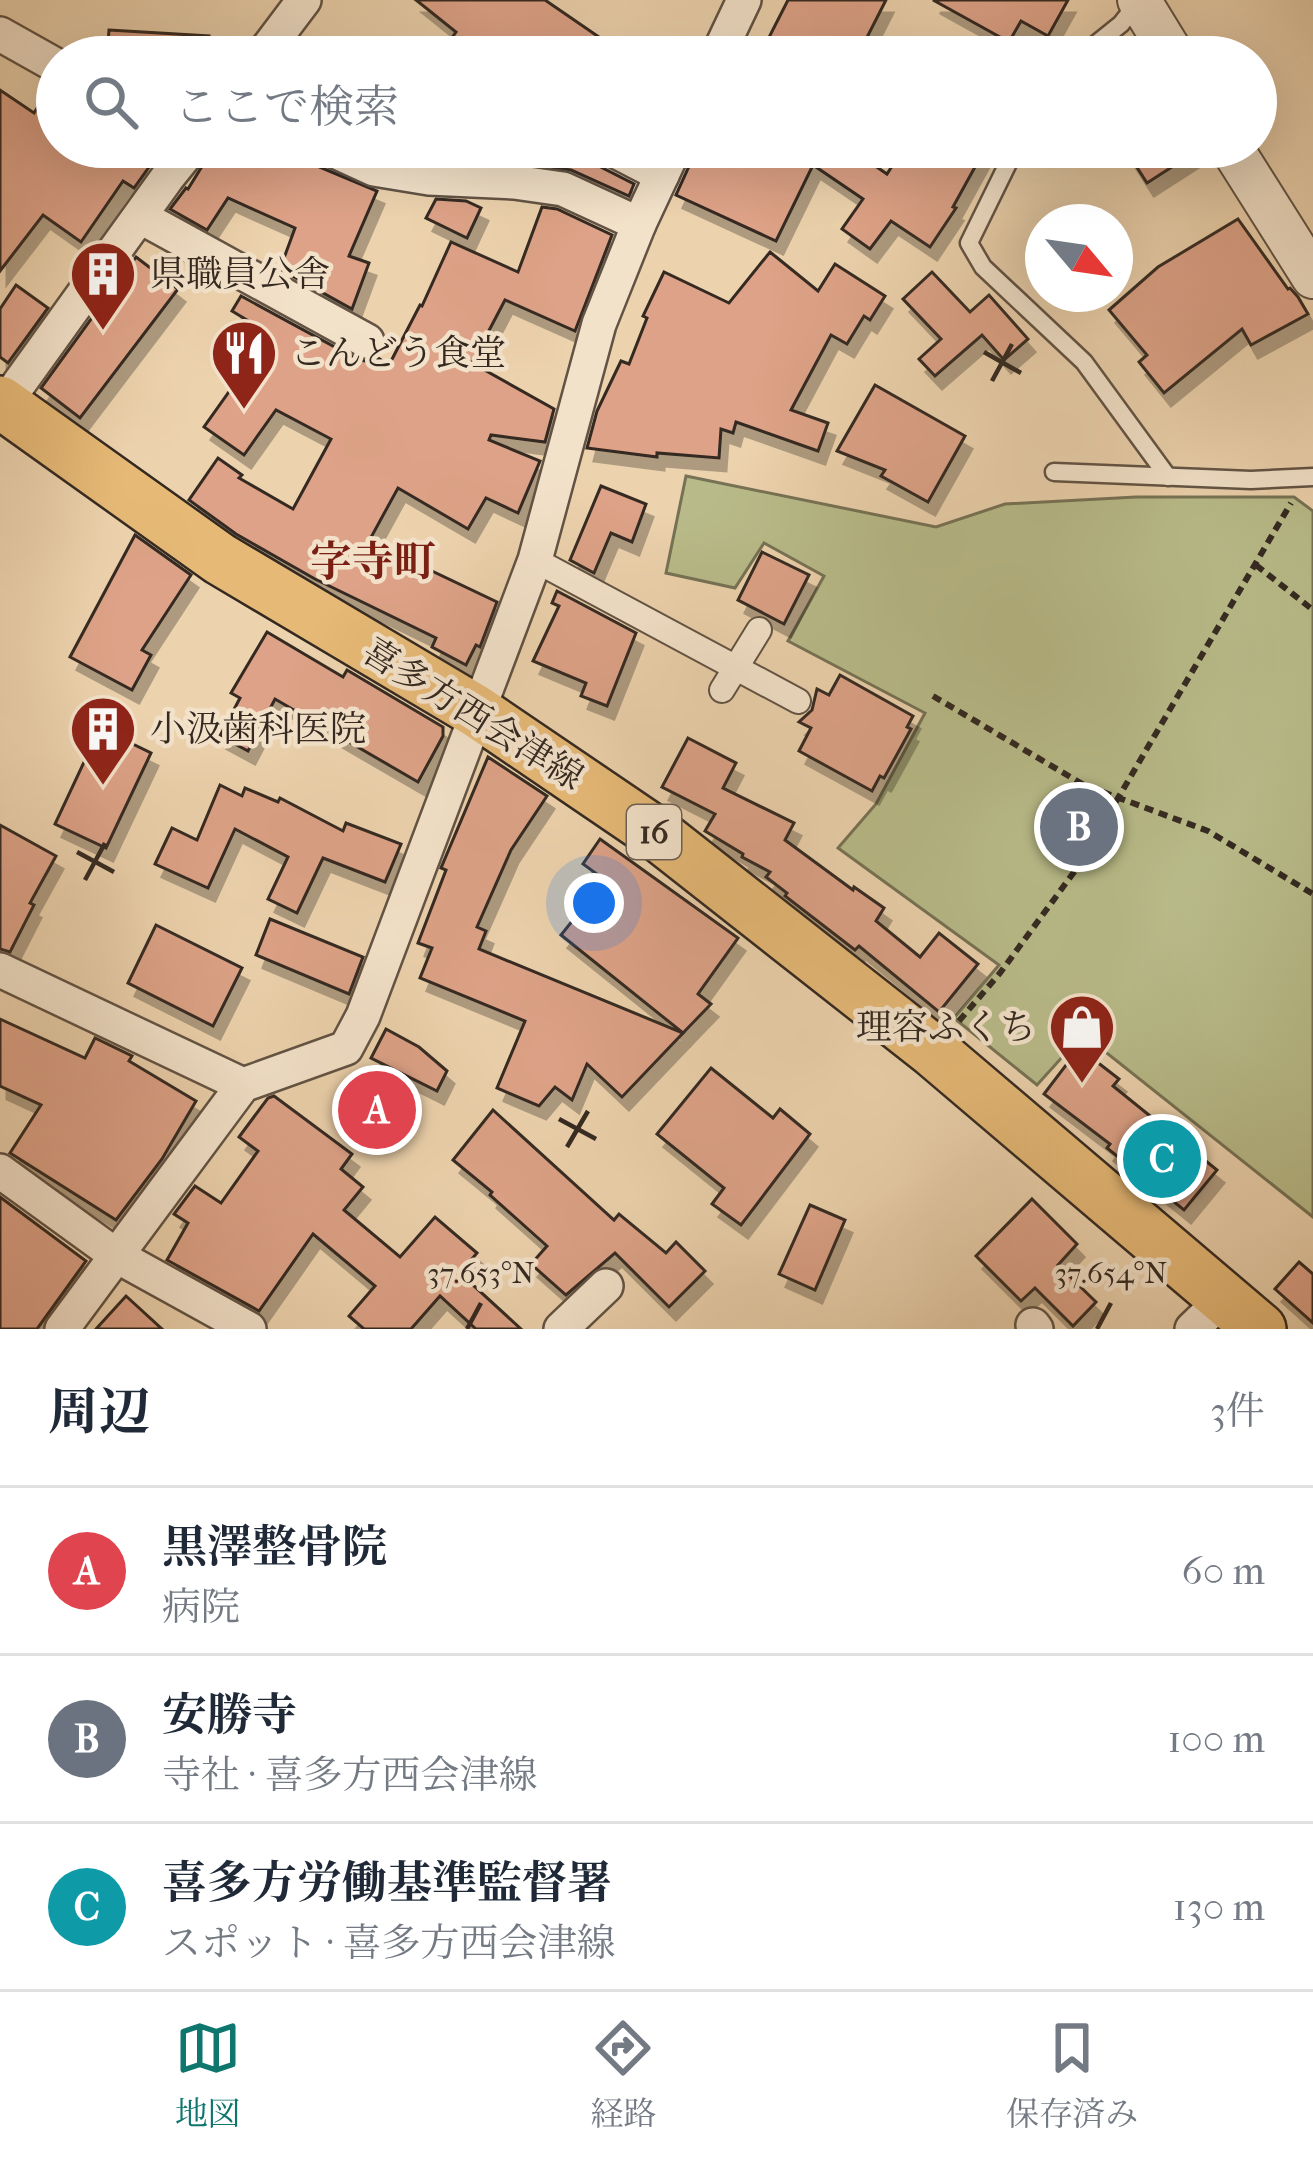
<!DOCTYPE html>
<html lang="ja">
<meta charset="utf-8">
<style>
:root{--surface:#fff;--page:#f2f2f3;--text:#1f2937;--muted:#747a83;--line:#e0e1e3;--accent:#0f766e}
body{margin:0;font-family:"IM FELL French Canon","Noto Serif JP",serif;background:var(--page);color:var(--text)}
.compass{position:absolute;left:1025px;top:204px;width:108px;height:108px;border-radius:50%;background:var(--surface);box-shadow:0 12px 48px #0002;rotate:119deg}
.you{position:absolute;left:594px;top:903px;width:42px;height:42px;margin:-30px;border:9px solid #fff;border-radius:50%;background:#1a73e8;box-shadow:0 0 0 18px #1a73e833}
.badge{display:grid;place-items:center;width:78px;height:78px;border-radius:50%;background:var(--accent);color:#fff;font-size:39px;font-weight:700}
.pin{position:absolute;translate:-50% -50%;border:6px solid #fff;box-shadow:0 3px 12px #0006}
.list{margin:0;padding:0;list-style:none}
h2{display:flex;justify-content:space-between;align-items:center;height:156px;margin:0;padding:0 48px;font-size:51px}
h2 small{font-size:39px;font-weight:400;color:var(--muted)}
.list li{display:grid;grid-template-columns:78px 1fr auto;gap:36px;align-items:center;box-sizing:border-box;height:168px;padding:0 48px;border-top:3px solid var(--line)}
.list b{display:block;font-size:45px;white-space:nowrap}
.list p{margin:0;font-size:39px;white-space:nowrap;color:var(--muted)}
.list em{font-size:39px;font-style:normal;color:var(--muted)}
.icon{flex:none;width:66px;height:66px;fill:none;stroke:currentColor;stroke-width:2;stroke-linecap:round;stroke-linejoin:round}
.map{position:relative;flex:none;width:1313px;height:1329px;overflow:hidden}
.search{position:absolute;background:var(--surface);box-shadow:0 12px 48px #0002;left:36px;right:36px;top:36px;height:132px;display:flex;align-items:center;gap:30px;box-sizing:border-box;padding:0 42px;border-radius:66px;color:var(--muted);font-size:45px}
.sheet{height:660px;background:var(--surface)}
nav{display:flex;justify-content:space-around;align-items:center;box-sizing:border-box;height:168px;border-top:3px solid var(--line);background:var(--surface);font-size:33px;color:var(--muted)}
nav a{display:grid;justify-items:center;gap:6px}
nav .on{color:var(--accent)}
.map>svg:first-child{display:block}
.green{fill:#b8bb89;stroke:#767255;stroke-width:3}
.building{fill:#dda287;stroke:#342921;stroke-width:3;filter:url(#shadow)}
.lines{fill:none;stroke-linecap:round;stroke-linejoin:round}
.service-casing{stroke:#625344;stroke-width:21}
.pedestrian-casing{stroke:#625344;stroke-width:28}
.minor-casing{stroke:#625344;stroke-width:38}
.tertiary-casing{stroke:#625344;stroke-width:46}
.primary-casing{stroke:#342921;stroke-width:56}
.path{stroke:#342921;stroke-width:6;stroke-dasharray:9 6;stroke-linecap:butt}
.service{stroke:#f3e2ca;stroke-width:16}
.pedestrian{stroke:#f3e2ca;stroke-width:24}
.minor{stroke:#f3e2ca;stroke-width:33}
.tertiary{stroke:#f3e2ca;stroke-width:42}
.primary{stroke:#e6b976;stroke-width:51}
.ticks{fill:none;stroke:#342921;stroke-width:4.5}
.labels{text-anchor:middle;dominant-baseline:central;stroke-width:9;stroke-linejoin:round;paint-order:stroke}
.shield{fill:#f3e2ca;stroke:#6d6054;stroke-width:3}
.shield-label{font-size:33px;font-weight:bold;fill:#342921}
.poi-label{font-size:36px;fill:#342921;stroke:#f3e2ca;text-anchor:start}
.street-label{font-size:36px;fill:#342921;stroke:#f3e2ca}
.quarter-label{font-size:42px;font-weight:bold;fill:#7a1f14;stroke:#f3e2ca}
.ticks-label{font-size:30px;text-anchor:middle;fill:#342921;stroke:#f3e2ca;stroke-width:9;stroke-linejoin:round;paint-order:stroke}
</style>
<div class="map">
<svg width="1313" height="1329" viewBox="0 0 1313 1329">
<defs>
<filter id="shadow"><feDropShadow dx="7" dy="13" stdDeviation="0" flood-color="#0004"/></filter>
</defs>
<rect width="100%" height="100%" fill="#ecd2ad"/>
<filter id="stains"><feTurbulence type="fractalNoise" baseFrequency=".00167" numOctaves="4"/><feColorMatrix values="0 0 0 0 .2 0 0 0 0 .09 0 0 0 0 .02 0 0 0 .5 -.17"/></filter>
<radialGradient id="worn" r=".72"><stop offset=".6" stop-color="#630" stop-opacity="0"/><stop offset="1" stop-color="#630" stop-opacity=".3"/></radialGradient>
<!-- green -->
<polygon class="green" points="686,476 936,527 1005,504 1136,497 1294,497 1313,511 1313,1217 1083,1034 1037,1085 954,1018 999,965 838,848 876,804 925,713 788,641 824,576 764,543 735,588 666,573"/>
<!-- building -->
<g class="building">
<polygon points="416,0 545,0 628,57 476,57 451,39 456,32"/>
<polygon points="788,0 886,0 857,57 831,57 810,46 804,57 759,57"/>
<polygon points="933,0 1068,0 1048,36 1021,21 1009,42"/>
<polygon points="109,30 209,36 208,57 107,57"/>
<polygon points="51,86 57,87 57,147 120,147 149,167 134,188 123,181 81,242 43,215 0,271 0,90 34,113"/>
<polygon points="214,147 288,147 307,155 317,166 377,191 349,256 369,263 352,309 280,269 295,228 228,198 207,230 170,209 186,188 188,189"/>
<polygon points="483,147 581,147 588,151 597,165 634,184 629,196 571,170 505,161 482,153"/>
<polygon points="704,147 848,147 887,174 904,147 986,147 953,207 956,208 930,247 891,221 870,249 842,229 863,199 813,165 776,241 676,195 691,162 694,164"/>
<polygon points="1124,147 1203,147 1147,183"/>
<polygon points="436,199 466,201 481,208 467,238 426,218"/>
<polygon points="542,207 557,209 612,235 575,331 505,300 472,363 554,409 545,442 491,435 489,440 540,461 518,513 486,498 468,529 398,488 369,541 497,602 480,647 476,645 466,665 432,647 436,638 315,579 236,534 189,500 218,458 242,475 239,478 293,509 331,439 276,410 244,455 204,427 270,334 232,311 241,296 357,359 369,362 378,358 389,365 420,305 422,306 451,242 518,272"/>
<polygon points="1238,219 1288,289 1290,288 1298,297 1308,314 1251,345 1242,329 1164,393 1139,362 1147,355 1109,310 1158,267"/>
<polygon points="770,252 818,291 835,264 885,296 870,320 864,316 847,344 831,335 791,410 828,423 818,451 736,422 733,433 721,429 719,458 657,453 657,457 587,448 597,411 621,361 629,364 647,318 643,316 664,272 729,303"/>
<polygon points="136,257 178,289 80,418 41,388"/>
<polygon points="932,272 970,312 989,295 1028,339 1004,360 982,335 935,376 919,359 941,339 903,299"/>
<polygon points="16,285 48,308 8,363 0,357 0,309"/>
<polygon points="875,385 965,436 928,502 881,476 885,470 837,451"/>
<polygon points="601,486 646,504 632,542 611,533 594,573 570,560"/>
<polygon points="135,535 191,575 142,650 151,655 132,690 70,657"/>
<polygon points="762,552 809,575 784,624 738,600"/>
<polygon points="557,591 636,633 607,706 581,696 586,683 533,661 559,606 552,603"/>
<polygon points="267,632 343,677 347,670 443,727 443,736 418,782 275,699 248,751 220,736 240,698 231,693"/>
<polygon points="840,675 913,716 907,727 911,729 884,778 880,776 872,791 799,751 811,728 799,722 812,710 817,689 829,695"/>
<polygon points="100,728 151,753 106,848 55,824"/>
<polygon points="688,738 736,763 723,788 794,823 785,840 853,890 854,887 884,908 876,921 920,957 939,933 978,964 939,1012 859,946 855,950 785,896 787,893 766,877 770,872 742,857 743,854 705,831 715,814 662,787"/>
<polygon points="488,757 547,796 511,850 477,927 486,931 479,949 683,1033 622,1097 587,1064 572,1100 555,1087 539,1106 497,1088 525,1021 420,978 432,948 418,943 446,870 441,868"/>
<polygon points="220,785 242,796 245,788 278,802 280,798 343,831 346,823 401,844 385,882 323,858 297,913 268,899 288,857 235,829 208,888 155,864 172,828 197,840"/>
<polygon points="0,825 56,856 30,903 34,905 10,952 0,949"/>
<polygon points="600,839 738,938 698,994 711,1004 683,1033 561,935 605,880 583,864"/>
<polygon points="270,919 363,957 349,994 256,955"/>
<polygon points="156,925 242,968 213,1026 128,983"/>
<polygon points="0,1019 85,1058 95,1038 132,1056 129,1061 196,1101 162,1159 116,1220 10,1153 41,1105 0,1086"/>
<polygon points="386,1029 419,1047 447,1071 437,1091 371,1058"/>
<polygon points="1079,1048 1119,1079 1113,1086 1217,1170 1184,1210 1107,1148 1110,1144 1044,1094"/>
<polygon points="711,1068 773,1118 780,1109 810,1134 741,1225 712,1204 724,1188 657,1134"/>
<polygon points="274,1096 352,1154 341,1169 363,1187 344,1210 400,1257 435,1217 477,1253 460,1273 521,1329 476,1329 440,1296 411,1329 364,1329 349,1316 375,1286 313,1234 259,1311 167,1260 188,1223 174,1214 195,1186 221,1203 258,1151 239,1137 268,1098"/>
<polygon points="493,1110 614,1220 619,1214 666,1253 676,1242 705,1271 669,1307 615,1253 566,1295 531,1264 547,1246 490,1195 492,1192 453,1160"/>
<polygon points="0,1197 86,1261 37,1329 0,1329"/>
<polygon points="1032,1199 1077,1244 1058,1265 1096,1302 1073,1326 1035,1288 1021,1301 976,1256"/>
<polygon points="810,1205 845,1220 815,1290 779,1274"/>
<polygon points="1299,1262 1313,1274 1313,1323 1275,1289"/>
<polygon points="126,1296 162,1329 96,1329"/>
</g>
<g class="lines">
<!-- service casing -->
<g class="service-casing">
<g id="service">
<polyline points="1080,57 1121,24 1139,1"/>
<polyline points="1016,147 969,243 983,267 1084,362 1168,477"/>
<polyline points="1054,472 1251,480 1313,477"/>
</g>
</g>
<!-- pedestrian casing -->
<g class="pedestrian-casing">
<g id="pedestrian">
<polyline points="535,560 798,701"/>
<polyline points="722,690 759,630"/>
</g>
</g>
<!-- minor casing -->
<g class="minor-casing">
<g id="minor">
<polyline points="0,34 57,66"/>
<polyline points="261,57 304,0"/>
<polyline points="717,57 744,0"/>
<polyline points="326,147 374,169 429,178 514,182 563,189 639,224"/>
<polyline points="608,147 662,175"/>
<polyline points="141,217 367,341"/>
<polyline points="0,410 167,178 192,147"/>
<polyline points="0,970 243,1085"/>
<polyline points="0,1171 117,1256 249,1329"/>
<polyline points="1033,1325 1036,1329"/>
<polyline points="62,1329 243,1085 346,1048 363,1016 535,560 599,324 639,224 675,147"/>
<polyline points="561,1329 606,1286"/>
<polyline points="1192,1329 1225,1297"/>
</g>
</g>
<!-- tertiary casing -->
<g class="tertiary-casing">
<g id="tertiary">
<polyline points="1139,0 1174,57"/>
<polyline points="1231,147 1313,277"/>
</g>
</g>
<!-- primary casing -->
<g class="primary-casing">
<polyline id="primary" points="0,402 220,559 476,711 657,834 933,1051 1260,1329"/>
</g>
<!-- path -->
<g class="path">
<polyline points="1256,565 1313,610"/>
<polyline points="933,696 1084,785 1208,831 1313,894"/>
<polyline points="959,1021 1000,973 1077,868 1291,503"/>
</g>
<!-- service -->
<use href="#service" class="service"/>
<!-- pedestrian -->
<use href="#pedestrian" class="pedestrian"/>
<!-- minor -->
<use href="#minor" class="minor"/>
<!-- tertiary -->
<use href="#tertiary" class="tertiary"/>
<!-- primary -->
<use href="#primary" class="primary"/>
</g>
<!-- ticks -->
<path class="ticks" d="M984 352 1021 373M992 381 1012 344M77 852 114 872M85 880 105 843M559 1119 596 1139M567 1147 588 1111M467 1329 481 1303M1097 1329 1111 1303"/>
<!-- icons -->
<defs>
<g id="building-pin" transform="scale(3.45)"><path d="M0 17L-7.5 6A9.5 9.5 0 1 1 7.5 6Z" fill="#8f2418" stroke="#f3e2ca"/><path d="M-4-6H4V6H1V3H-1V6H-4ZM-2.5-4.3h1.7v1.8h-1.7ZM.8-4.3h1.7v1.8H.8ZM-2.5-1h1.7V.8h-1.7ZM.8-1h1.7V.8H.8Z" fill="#fff"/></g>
<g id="restaurant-pin" transform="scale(3.45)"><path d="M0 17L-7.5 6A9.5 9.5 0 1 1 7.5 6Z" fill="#8f2418" stroke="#f3e2ca"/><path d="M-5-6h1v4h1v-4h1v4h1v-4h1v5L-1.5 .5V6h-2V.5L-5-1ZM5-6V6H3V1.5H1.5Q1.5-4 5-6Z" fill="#fff"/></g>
<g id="shop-pin" transform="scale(3.45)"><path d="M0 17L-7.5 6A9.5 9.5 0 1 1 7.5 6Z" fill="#8f2418" stroke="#f3e2ca"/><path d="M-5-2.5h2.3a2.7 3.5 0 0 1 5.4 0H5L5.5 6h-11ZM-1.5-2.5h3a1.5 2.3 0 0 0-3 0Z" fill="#fff"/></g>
</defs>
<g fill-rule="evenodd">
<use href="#building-pin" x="103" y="274"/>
<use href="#restaurant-pin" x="244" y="353"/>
<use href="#building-pin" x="103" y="729"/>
<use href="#shop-pin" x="1082" y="1027"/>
</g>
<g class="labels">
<!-- shield labels -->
<rect class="shield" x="627" y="805" width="54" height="54" rx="9"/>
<g class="shield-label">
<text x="654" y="832">16</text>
</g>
<!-- poi labels -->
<g class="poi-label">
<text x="150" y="274">県職員公舎</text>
<text x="290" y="353">こんどう食堂</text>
<text x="150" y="729">小汲歯科医院</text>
<text x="1036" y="1027" text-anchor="end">理容ふくち</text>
</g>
<!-- street labels -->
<g class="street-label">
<text transform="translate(473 714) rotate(32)">喜多方西会津線</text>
</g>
<!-- quarter labels -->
<g class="quarter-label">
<text x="373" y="562">字寺町</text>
</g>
</g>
<g class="ticks-label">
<text x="481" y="1283">37.653°N</text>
<text x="1111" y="1283">37.654°N</text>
</g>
<rect width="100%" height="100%" filter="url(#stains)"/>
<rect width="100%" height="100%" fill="url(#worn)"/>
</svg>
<svg class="compass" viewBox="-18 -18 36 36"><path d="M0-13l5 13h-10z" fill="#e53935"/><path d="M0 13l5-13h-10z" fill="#747a83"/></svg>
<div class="you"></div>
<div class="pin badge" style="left:377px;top:1110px;background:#e0444e">A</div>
<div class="pin badge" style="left:1079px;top:827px;background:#6b7280">B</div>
<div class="pin badge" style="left:1162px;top:1159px;background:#0f9aa8">C</div>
<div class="search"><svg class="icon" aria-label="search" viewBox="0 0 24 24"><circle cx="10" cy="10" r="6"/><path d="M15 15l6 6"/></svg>ここで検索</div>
</div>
<section class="sheet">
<h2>周辺<small>3件</small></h2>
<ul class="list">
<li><span class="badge" style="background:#e0444e">A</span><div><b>黒澤整骨院</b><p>病院</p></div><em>60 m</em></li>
<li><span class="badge" style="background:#6b7280">B</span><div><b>安勝寺</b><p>寺社 · 喜多方西会津線</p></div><em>100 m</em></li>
<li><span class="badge" style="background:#0f9aa8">C</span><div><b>喜多方労働基準監督署</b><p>スポット · 喜多方西会津線</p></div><em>130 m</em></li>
</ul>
</section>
<nav>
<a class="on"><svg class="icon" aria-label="map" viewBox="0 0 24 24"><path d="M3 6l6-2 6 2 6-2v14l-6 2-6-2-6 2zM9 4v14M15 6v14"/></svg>地図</a>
<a><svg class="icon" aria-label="directions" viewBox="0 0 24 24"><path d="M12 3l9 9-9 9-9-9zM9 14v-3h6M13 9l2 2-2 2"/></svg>経路</a>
<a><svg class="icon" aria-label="saved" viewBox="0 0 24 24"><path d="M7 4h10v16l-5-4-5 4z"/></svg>保存済み</a>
</nav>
